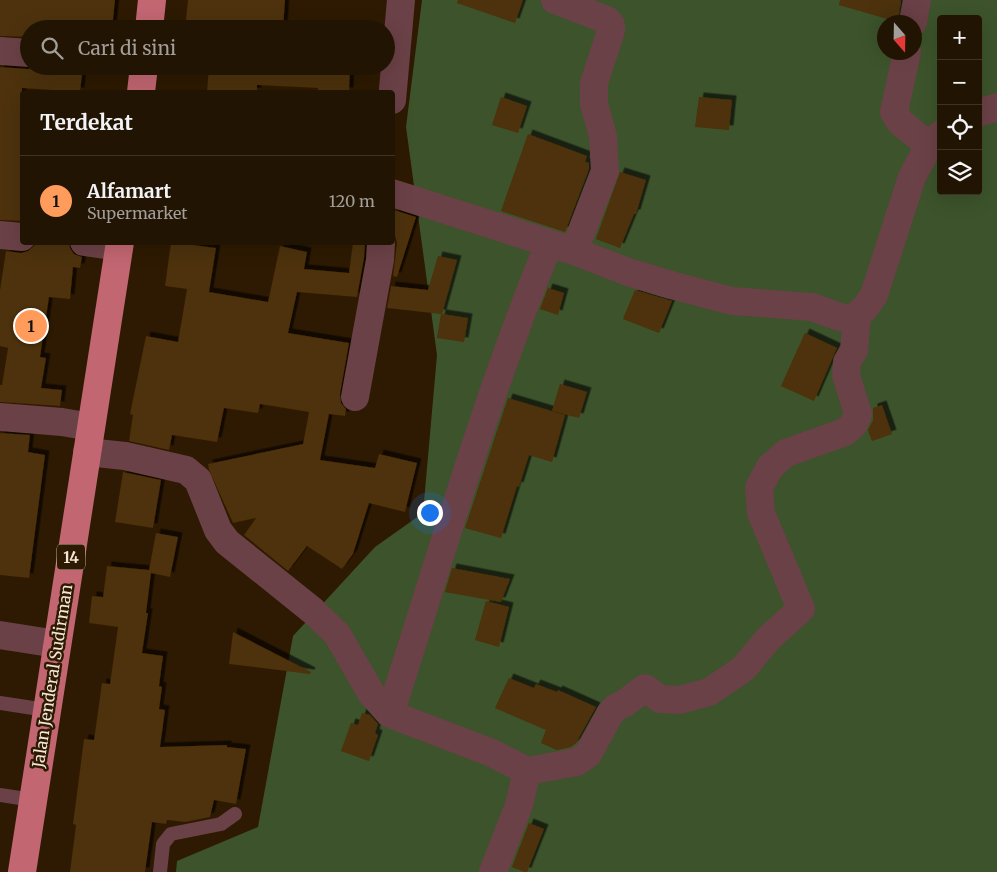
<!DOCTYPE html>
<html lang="id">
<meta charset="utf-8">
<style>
:root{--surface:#221402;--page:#2a1d0c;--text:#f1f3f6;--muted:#a29e99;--line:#3f3324;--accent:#ff9b5b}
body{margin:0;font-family:Merriweather,serif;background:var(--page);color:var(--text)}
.controls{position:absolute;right:15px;top:15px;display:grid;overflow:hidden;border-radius:5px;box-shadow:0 5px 20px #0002}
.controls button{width:45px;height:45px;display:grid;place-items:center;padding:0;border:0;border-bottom:1px solid var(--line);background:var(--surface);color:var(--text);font:25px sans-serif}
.compass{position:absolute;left:877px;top:15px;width:45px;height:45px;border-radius:50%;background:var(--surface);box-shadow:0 5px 20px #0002;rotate:160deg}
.you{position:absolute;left:429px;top:512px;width:18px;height:18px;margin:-12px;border:4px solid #fff;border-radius:50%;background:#1a73e8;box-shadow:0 0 0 8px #1a73e833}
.badge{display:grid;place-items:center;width:32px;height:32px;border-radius:50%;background:var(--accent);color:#111;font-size:16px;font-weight:700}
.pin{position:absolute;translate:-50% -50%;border:2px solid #fff;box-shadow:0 1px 5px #0006}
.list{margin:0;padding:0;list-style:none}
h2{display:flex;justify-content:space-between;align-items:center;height:65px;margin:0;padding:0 20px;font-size:21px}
h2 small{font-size:16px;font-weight:400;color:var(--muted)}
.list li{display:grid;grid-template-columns:32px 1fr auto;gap:15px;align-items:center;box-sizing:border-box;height:90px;padding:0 20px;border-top:1px solid var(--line)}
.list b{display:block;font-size:19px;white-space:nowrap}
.list p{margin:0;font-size:16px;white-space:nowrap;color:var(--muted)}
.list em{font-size:16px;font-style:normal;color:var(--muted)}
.icon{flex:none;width:28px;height:28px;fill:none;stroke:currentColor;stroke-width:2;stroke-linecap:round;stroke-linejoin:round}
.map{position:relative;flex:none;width:997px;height:872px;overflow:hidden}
.search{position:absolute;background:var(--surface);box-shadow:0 5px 20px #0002;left:20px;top:20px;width:375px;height:55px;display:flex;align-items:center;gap:12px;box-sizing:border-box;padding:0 18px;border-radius:28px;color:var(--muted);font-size:19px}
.panel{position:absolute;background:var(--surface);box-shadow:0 5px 20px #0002;left:20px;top:90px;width:375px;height:155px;border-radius:5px}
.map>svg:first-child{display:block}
.forest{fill:#3c532b;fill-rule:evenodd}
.building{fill:#4e3007;filter:url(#shadow)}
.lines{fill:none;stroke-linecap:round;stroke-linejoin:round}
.service{stroke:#6a4146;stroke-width:14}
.minor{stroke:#6a4146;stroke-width:28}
.trunk{stroke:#c26672;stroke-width:28}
.labels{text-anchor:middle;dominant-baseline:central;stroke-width:5;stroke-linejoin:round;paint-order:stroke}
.shield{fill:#2e1a02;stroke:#b9aa98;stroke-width:1}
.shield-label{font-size:15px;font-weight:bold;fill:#f4e7d8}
.street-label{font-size:16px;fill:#f4e7d8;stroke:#2e1a02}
</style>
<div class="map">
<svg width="997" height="872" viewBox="0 0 997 872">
<defs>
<filter id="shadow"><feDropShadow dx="4.5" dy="-4.5" stdDeviation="0" flood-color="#0009"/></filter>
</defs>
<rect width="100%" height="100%" fill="#2e1a02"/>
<!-- forest -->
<path class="forest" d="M422 0H997V872H176L177 861 258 827 293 636 375 547 423 513 437 355 406 127ZM941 19H978V191H941ZM884 22H914V52H884Z"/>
<!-- building -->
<g class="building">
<polygon points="0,0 115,0 112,29 29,29 29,37 0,36"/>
<polygon points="188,0 285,0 283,29 185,29"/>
<polygon points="458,0 523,0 515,23 457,3"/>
<polygon points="840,0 901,0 898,22 839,5"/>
<polygon points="37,66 83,66 80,92 22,88 22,221 0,220 0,67 28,69"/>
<polygon points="209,66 350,66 349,92 318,92 318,88 257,85 257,92 207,92"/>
<polygon points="501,97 527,106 518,133 492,125"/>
<polygon points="699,97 732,100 729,130 695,127"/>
<polygon points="528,134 587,156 585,162 589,163 589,169 565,232 501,211"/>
<polygon points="620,172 646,180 636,214 634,214 620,248 596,239"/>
<polygon points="394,210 416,217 397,277 393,276 397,243 395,235 392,232"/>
<polygon points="36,242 69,243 70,248 74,254 82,257 80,268 73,267 70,299 49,297 40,357 46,358 41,388 62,390 60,406 0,402 0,385 2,385 8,348 0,346 0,290 6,251 21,253 28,251 34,246"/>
<polygon points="171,242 216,248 209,292 268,302 280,246 307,252 304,269 349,273 353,242 365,243 364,258 357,297 297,292 288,333 349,343 340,394 341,403 346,409 345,416 329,414 320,460 375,468 379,454 417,463 405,512 369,503 353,554 342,569 307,546 288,571 244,535 256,518 233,523 209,470 208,464 303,444 309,412 260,404 258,413 224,408 217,442 172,435 169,450 129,441 133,415 130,414 146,336 178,342 187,289 165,286"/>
<polygon points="438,256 457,260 442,314 468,318 464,342 437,338 441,314 387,308 391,286 428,290"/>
<polygon points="548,288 564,293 558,315 540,309"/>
<polygon points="635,290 672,301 659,333 623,319"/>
<polygon points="805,333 837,348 814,401 781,386"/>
<polygon points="560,384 587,392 579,418 552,411"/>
<polygon points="508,398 565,415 552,462 529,455 519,487 517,486 501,538 465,528"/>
<polygon points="882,405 892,434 872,441 868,430 873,420 873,408"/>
<polygon points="0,433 30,435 28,452 45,455 29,578 0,575"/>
<polygon points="123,472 161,480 153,528 115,522"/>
<polygon points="156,533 178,537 170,577 151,573 146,613 148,613 142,653 163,656 159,686 162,687 159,709 165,710 160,747 227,745 227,747 246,749 236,804 214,800 210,817 185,822 167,820 166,824 152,822 145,872 70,872 76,825 73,824 84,739 94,740 102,683 110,684 118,627 89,623 92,596 103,597 107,566 149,570"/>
<polygon points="452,568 510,579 501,602 445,592"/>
<polygon points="486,601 509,607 499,647 475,640"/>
<polygon points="233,632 311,672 310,674 229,664"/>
<polygon points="509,678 534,688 536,684 557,692 558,690 596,707 576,743 571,747 557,750 541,743 546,730 495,708"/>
<polygon points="362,713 370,715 378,724 375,733 378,735 369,761 341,751 351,723 358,725"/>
<polygon points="529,823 544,829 527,872 525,872 512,867"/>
</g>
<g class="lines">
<!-- service -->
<g class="service">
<polyline points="0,703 46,710"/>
<polyline points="0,795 33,800"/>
<polyline points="160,872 163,844 171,834 221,824 235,814"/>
</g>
<!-- minor -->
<g class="minor">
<polyline points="555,0 607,20 611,25 611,31 594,83 594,104 603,136 605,171 574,251"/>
<polyline points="913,22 917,0"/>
<polyline points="0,51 29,53"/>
<polyline points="907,52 894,112 900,122 926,143 928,147"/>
<polyline points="392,100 401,0"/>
<polyline points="978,113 997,107"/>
<polyline points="392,193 574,251 628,272 671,285 732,301 812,307 840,317 852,319 865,308 874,295 912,177 928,147 941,134"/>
<polyline points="0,235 22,237"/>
<polyline points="84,242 119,247"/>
<polyline points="355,397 380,260 381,242"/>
<polyline points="0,417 62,422 91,427"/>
<polyline points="87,452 125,456 186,470 198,480 218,530 227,542 313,611 337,634 371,693 390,714 492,753 527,771 577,762 588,754 610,714 615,708 625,703 645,688 660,699 679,700 709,692 743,669 768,639 801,609 761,513 759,488 770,467 786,453 845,432 854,424 858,414 846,375 847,362 854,350 857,316"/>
<polyline points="0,635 57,644"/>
<path d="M390 714C441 557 486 396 549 244"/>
<polyline points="493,872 519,805 527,771"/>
</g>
<!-- trunk -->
<g class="trunk">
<polyline points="149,29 152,0"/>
<polyline points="141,92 144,66"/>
<polyline points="22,872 120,242"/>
</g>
</g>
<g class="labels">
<!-- shield labels -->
<rect class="shield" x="57" y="544.5" width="28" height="25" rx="4"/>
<g class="shield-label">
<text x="71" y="557">14</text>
</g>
<!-- street labels -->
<g class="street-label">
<text transform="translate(52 676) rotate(-81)">Jalan Jenderal Sudirman</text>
</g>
</g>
</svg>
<div class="controls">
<button>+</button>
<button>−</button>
<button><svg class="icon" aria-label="locate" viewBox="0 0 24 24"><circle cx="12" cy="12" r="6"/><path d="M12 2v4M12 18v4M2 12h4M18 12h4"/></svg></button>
<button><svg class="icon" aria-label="layers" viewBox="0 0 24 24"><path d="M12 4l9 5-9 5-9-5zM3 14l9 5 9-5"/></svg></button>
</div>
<svg class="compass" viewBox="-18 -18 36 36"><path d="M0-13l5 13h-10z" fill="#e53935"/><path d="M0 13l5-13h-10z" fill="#a29e99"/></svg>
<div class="you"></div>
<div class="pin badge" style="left:31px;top:326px">1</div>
<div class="search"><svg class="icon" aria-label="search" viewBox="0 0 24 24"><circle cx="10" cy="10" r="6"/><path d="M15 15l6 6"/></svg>Cari di sini</div>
<section class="panel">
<h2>Terdekat<small></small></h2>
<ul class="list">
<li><span class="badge">1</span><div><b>Alfamart</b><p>Supermarket</p></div><em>120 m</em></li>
</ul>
</section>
</div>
